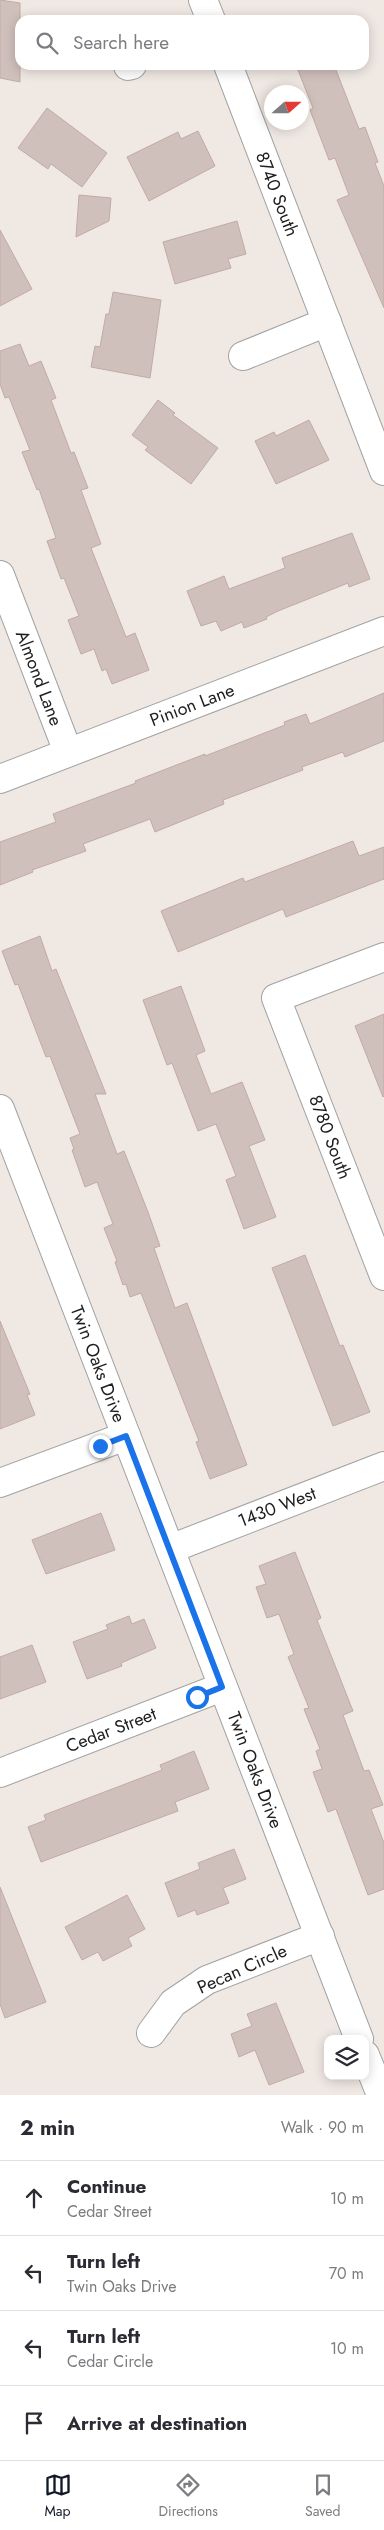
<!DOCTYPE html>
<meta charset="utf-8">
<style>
:root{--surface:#fff;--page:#f2f2f3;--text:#2b2b33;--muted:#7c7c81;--line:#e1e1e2;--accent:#111827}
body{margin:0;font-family:Jost,sans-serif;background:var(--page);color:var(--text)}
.controls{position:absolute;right:15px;bottom:15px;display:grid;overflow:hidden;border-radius:10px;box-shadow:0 2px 12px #0003}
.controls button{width:45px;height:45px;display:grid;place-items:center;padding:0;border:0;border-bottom:1px solid var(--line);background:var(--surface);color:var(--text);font:25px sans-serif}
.compass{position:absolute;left:264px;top:85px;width:45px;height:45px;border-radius:50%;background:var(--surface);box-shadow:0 2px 12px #0003;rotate:69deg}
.stop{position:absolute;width:15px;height:15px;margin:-11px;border:4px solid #1a73e8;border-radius:50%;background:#fff}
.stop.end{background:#1a73e8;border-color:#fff;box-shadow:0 1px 5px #0008}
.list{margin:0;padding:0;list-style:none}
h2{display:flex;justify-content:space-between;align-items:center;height:65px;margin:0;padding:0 20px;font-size:21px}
h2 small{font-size:16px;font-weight:400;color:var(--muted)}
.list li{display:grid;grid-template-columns:32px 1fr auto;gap:15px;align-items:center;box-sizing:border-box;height:75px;padding:0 20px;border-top:1px solid var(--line)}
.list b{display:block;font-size:19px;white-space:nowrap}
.list p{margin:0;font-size:16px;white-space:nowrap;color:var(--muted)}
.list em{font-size:16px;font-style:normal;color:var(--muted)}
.icon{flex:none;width:28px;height:28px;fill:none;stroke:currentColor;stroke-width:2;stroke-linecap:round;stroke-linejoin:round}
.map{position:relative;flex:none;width:384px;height:2095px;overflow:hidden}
.search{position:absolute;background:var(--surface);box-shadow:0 2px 12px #0003;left:15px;right:15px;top:15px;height:55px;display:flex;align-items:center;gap:12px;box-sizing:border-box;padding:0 18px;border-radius:15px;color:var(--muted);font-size:19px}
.sheet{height:365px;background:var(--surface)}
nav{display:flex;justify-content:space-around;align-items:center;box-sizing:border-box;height:70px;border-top:1px solid var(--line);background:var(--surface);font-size:14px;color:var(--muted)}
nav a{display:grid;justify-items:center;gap:2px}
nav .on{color:var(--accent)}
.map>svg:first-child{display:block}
.building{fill:#d0c0bc;stroke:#c2aaa5}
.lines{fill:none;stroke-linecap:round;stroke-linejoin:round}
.minor-casing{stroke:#a2a2a2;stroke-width:30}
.minor{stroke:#fff;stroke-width:28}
.route{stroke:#1a73e8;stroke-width:6}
.labels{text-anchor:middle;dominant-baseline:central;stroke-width:4;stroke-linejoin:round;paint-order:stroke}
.street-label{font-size:18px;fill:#1e1e1e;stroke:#fff}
</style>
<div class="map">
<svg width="384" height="2095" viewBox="0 0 384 2095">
<rect width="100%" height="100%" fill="#f0e8e3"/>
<!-- building -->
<g class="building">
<polygon points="0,0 20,3 20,82 0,78"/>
<polygon points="296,65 334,65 359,129 365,127 378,162 375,163 384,186 384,308 337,200 349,195 335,158 329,160 310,110 313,108"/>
<polygon points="47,108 107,153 82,187 51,164 48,169 18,148"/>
<polygon points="198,131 215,166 149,201 127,157 178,132 181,139"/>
<polygon points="79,195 111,198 109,221 76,237"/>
<polygon points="237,221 246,254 228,259 231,268 175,284 163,242"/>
<polygon points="0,230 32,289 0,306"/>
<polygon points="113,292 161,300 150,378 91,367 95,346 100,347 106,314 109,314"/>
<polygon points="20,344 29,366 41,361 56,398 51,400 71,453 74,452 88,488 81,490 101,544 91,548 126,637 135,633 149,670 112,684 106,669 102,671 94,649 81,654 68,620 79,616 64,578 61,579 47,541 56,538 39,489 37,490 22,452 30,450 9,397 5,398 0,384 0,351"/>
<polygon points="158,400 175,413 173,415 218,448 191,484 145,450 148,447 132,435"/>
<polygon points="309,420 329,460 276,484 255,441 274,432 276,436"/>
<polygon points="352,533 370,579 349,587 348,583 278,611 266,617 267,619 244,628 242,622 221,631 216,621 201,626 187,591 224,576 229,589 285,568 282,558"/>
<polygon points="384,693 384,741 345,757 343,752 302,767 303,770 223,800 224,804 155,832 150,819 83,844 86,851 32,870 33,872 0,885 0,842 56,822 53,814 136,783 135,781 205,754 205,756 285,725 284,722 306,714 310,724"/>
<polygon points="353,841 359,856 384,847 384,879 286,917 283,909 178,952 161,911 243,878 245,882"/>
<polygon points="40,936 52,971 56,969 106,1094 95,1094 117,1154 124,1151 148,1212 160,1246 154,1248 175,1308 187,1303 247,1465 210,1479 196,1442 199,1441 141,1293 130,1297 126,1284 123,1285 115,1262 117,1261 104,1228 113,1224 97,1182 85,1187 72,1150 74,1149 70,1138 80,1134 50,1056 46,1057 18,984 15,985 2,951"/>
<polygon points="181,986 205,1051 196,1055 211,1094 242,1082 265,1140 249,1146 276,1217 244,1229 226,1180 236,1176 216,1124 198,1131 172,1063 167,1065 143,1000"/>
<polygon points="384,1014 384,1096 383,1097 355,1026"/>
<polygon points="305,1255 340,1346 343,1345 370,1412 333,1426 272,1268"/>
<polygon points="0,1321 30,1394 27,1395 35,1415 0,1429"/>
<polygon points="101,1513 115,1550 46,1574 32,1540"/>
<polygon points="295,1552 321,1618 317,1620 353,1711 343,1715 364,1771 369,1770 383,1805 371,1809 384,1843 384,1889 368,1895 336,1809 328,1812 313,1772 322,1769 316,1751 320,1749 304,1709 309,1708 288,1657 294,1654 279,1614 267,1618 256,1587 266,1584 259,1566"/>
<polygon points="129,1616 132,1624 144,1619 156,1648 121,1663 122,1666 87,1679 73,1642 108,1629 106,1625"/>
<polygon points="32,1645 46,1682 0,1699 0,1657"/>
<polygon points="194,1751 209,1789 175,1802 178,1811 41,1862 28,1827 46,1820 44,1815 162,1770 160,1765"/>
<polygon points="234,1849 246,1879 223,1888 229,1903 197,1915 195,1910 178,1917 165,1883 200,1869 198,1863"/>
<polygon points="0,1887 46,2002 5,2018 0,2004"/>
<polygon points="127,1895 145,1929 128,1938 132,1946 103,1961 98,1952 82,1960 65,1927"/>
<polygon points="276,2003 304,2072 269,2085 255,2050 239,2057 231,2034 252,2026 247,2014"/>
</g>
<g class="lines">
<!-- minor casing -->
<g class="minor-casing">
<g id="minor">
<polyline points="203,0 211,20"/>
<polyline points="228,65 384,471"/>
<polyline points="128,66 132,65"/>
<polyline points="243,356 327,322"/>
<polyline points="0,575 68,752"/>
<polyline points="0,779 384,631"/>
<polyline points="384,957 276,998 384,1276"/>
<polyline points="0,1109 359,2039"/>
<polyline points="0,1483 126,1436"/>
<polyline points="170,1549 384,1466"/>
<polyline points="0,1773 222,1687"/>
<polyline points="151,2033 173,2003 207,1980 320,1936"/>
<polyline points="365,2055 381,2095"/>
</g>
</g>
<!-- minor -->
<use href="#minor" class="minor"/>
</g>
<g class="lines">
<!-- route -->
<polyline class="route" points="100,1446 126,1436 222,1687 197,1697"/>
</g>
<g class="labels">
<!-- street labels -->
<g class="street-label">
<text transform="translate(277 194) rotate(69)">8740 South</text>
<text transform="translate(39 678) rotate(69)">Almond Lane</text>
<text transform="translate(192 705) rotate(-21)">Pinion Lane</text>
<text transform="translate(330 1137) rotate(69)">8780 South</text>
<text transform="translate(98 1364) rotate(69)">Twin Oaks Drive</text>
<text transform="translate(277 1507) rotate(-21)">1430 West</text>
<text transform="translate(111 1730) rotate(-21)">Cedar Street</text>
<text transform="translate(255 1770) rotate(69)">Twin Oaks Drive</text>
<text transform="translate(242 1969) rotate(-24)">Pecan Circle</text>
</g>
</g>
</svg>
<div class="controls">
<button><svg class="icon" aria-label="layers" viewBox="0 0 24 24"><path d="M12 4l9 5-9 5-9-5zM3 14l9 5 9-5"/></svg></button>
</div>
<svg class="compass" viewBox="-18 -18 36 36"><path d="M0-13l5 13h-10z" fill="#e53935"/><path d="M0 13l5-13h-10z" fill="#7c7c81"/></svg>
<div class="stop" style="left:197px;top:1697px"></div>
<div class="stop end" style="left:100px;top:1446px"></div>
<div class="search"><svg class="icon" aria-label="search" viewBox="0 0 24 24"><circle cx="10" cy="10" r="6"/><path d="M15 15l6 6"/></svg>Search here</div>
</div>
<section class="sheet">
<h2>2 min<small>Walk · 90 m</small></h2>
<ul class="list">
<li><svg class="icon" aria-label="ahead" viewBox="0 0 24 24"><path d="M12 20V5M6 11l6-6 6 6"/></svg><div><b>Continue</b><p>Cedar Street</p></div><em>10 m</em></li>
<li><svg class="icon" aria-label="left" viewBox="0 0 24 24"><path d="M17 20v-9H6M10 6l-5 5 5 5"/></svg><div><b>Turn left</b><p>Twin Oaks Drive</p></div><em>70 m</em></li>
<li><svg class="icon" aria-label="left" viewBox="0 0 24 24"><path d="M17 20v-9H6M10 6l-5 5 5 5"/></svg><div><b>Turn left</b><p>Cedar Circle</p></div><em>10 m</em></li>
<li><svg class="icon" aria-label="arrive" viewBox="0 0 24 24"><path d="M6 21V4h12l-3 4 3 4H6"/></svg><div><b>Arrive at destination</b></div></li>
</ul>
</section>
<nav>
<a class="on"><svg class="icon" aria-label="map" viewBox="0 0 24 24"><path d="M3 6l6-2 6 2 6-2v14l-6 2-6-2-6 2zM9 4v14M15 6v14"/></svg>Map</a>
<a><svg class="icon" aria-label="directions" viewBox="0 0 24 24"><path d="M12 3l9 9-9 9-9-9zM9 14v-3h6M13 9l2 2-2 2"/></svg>Directions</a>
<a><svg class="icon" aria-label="saved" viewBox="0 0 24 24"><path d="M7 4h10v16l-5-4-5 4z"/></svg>Saved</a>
</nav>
